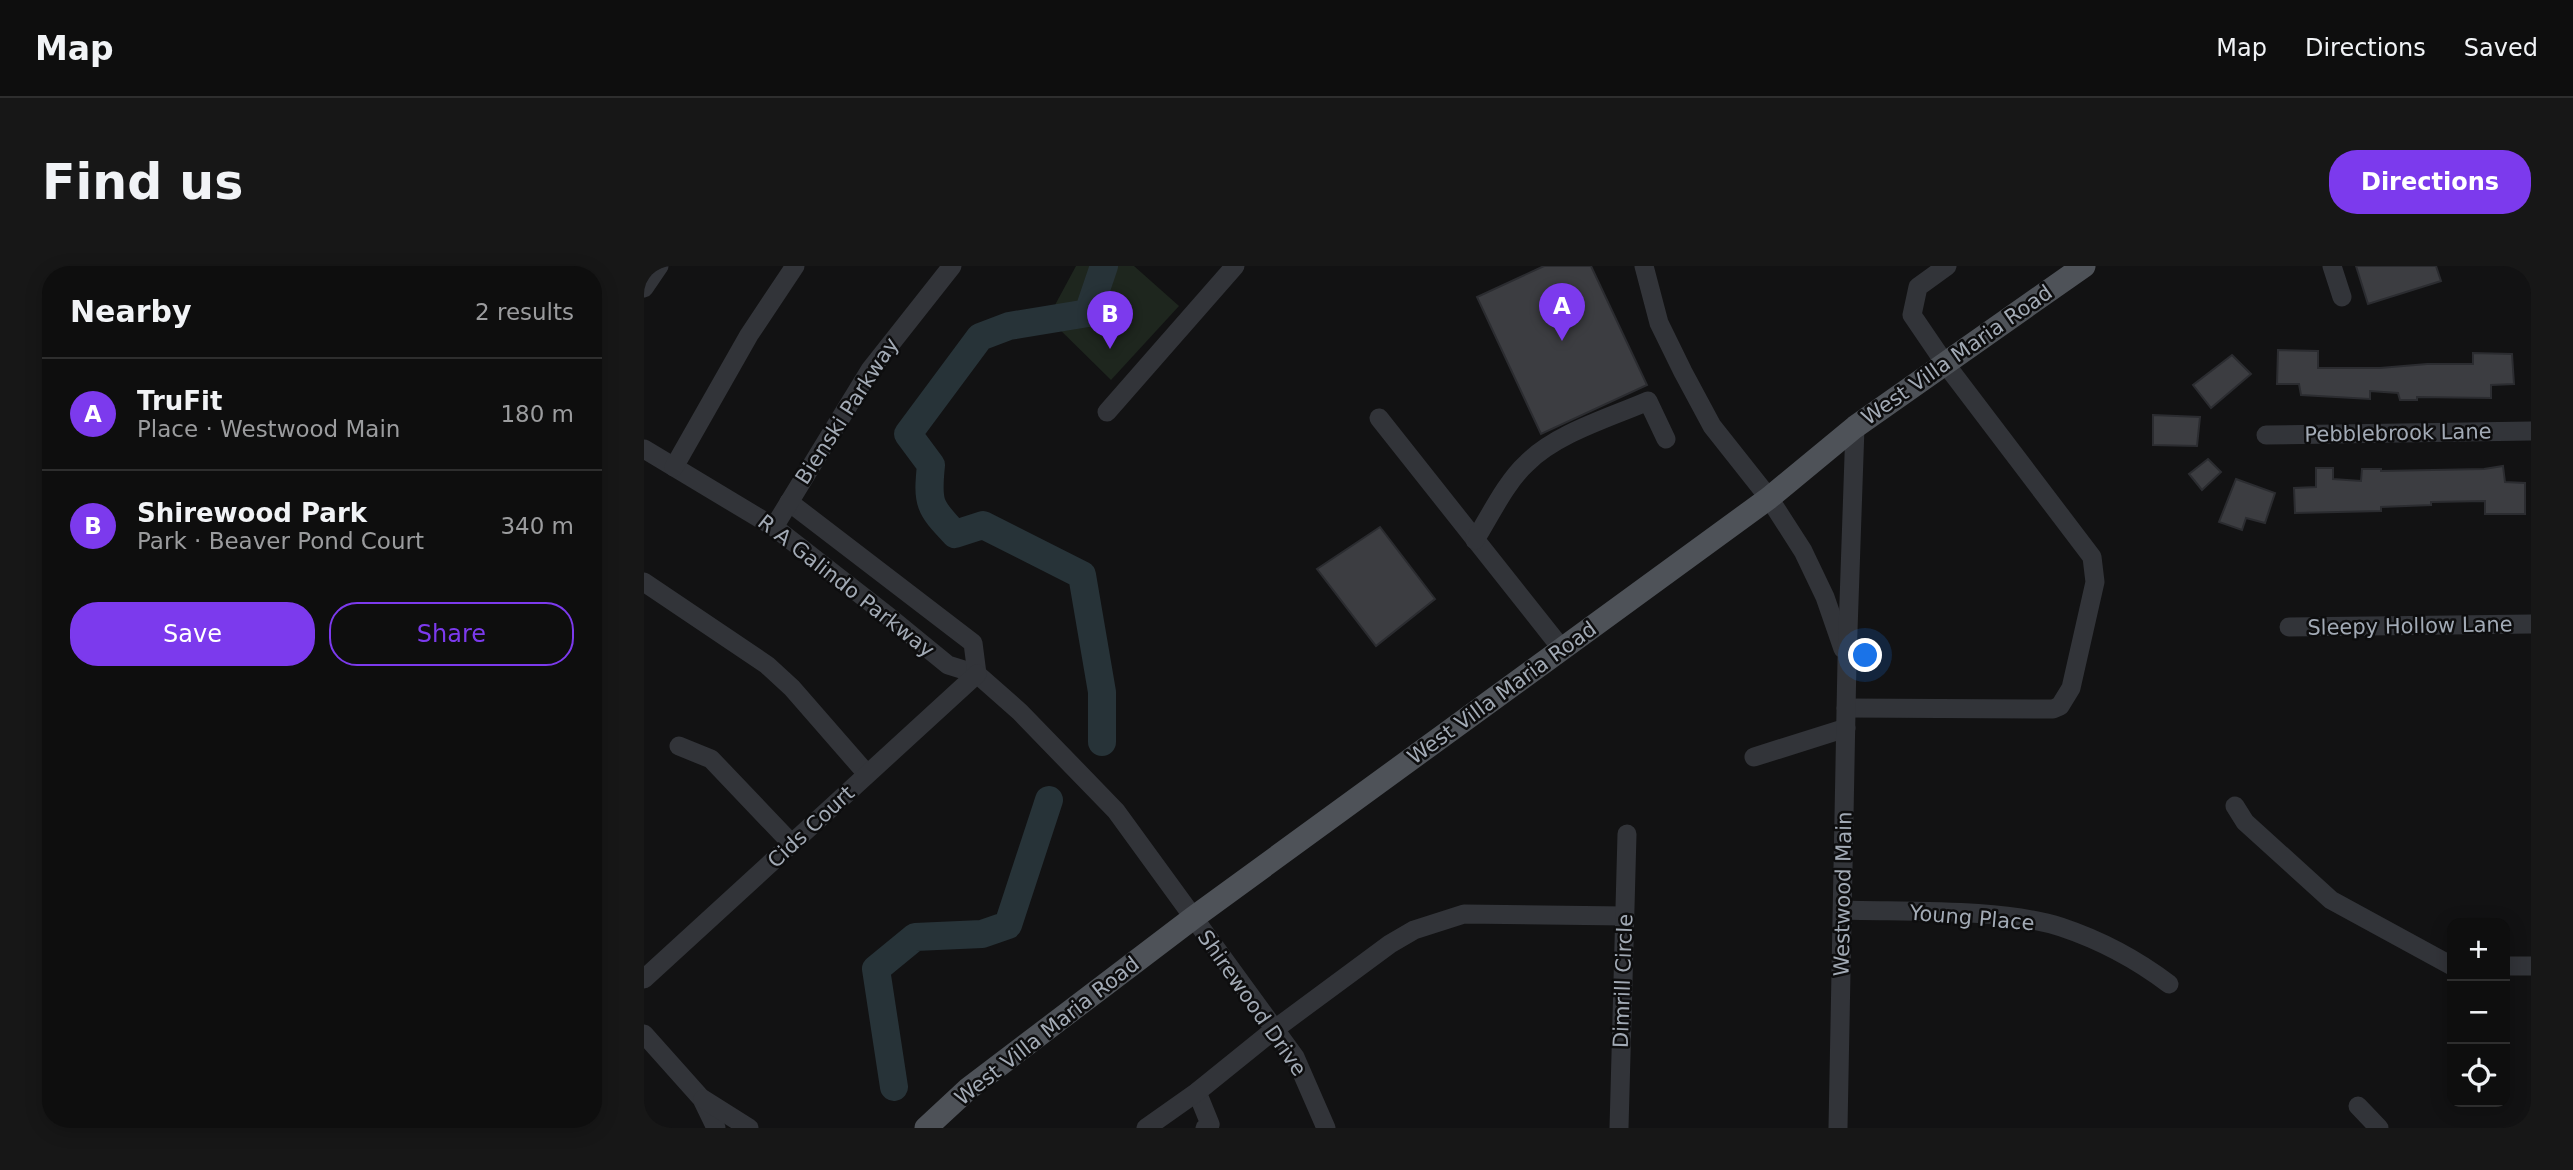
<!DOCTYPE html>
<meta charset="utf-8">
<style>
:root{--surface:#0e0e0e;--page:#171717;--text:#f1f3f6;--muted:#9b9c9e;--line:#2e2e2e;--accent:#7c3aed}
body{margin:0;font-family:"DejaVu Sans",sans-serif;background:var(--page);color:var(--text)}
.controls{position:absolute;right:21px;bottom:21px;display:grid;overflow:hidden;border-radius:14px;box-shadow:0 4px 18px #0003}
.controls button{width:63px;height:63px;display:grid;place-items:center;padding:0;border:0;border-bottom:2px solid var(--line);background:var(--surface);color:var(--text);font:35px sans-serif}
.you{position:absolute;left:1222px;top:390px;width:24px;height:24px;margin:-18px;border:5px solid #fff;border-radius:50%;background:#1a73e8;box-shadow:0 0 0 10px #1a73e833}
.badge{display:grid;place-items:center;width:46px;height:46px;border-radius:50%;background:var(--accent);color:#fff;font-size:23px;font-weight:700}
.pin{position:absolute;translate:-50% -58px;filter:drop-shadow(0 2px 4px #0008)}
.pin::after{content:'';position:absolute;top:37px;width:24px;height:21px;background:inherit;clip-path:polygon(0 0,100% 0,50% 100%)}
.list{margin:0;padding:0;list-style:none}
h2{display:flex;justify-content:space-between;align-items:center;height:91px;margin:0;padding:0 28px;font-size:30px}
h2 small{font-size:23px;font-weight:400;color:var(--muted)}
.list li{display:grid;grid-template-columns:46px 1fr auto;gap:21px;align-items:center;box-sizing:border-box;height:112px;padding:0 28px;border-top:2px solid var(--line)}
.list b{display:block;font-size:26px;white-space:nowrap}
.list p{margin:0;font-size:23px;white-space:nowrap;color:var(--muted)}
.list em{font-size:23px;font-style:normal;color:var(--muted)}
.actions{display:flex;gap:14px;padding:21px 28px}
.actions a{flex:1;padding:16px 0;border:2px solid var(--accent);border-radius:28px;text-align:center;font-size:24px;color:var(--accent)}
.actions .main{background:var(--accent);color:#fff}
.icon{flex:none;width:38px;height:38px;fill:none;stroke:currentColor;stroke-width:2;stroke-linecap:round;stroke-linejoin:round}
.map{position:relative;flex:none;width:1887px;height:862px;overflow:hidden;border-radius:28px}
header{display:flex;align-items:center;gap:42px;box-sizing:border-box;height:98px;padding:0 35px;background:var(--surface);border-bottom:2px solid var(--line)}
header strong{font-size:33px}
nav{display:flex;gap:38px;margin-inline-start:auto;font-size:24px}
.intro{display:flex;align-items:center;justify-content:space-between;box-sizing:border-box;height:168px;padding:0 42px}
h1{margin:0;font-size:49px}
.button{padding:18px 32px;border-radius:28px;background:var(--accent);color:#fff;font-size:24px;font-weight:700}
main{display:flex;gap:42px;padding:0 42px}
aside{flex:1;background:var(--surface);border-radius:28px;box-shadow:0 4px 18px #0003}
.map>svg:first-child{display:block}
.green{fill:#1e261e}
.lines{fill:none;stroke-linecap:round;stroke-linejoin:round}
.river{stroke:#273338;stroke-width:28}
.building{fill:#3c3d41;stroke:#2b2c30;stroke-width:2}
.minor{stroke:#323439;stroke-width:19}
.major{stroke:#4e5258;stroke-width:23}
.labels{text-anchor:middle;dominant-baseline:central;stroke-width:5;stroke-linejoin:round;paint-order:stroke}
.street-label{font-size:21px;fill:#a2aab5;stroke:#0d0d0e}
</style>
<header>
<strong>Map</strong>
<nav><a>Map</a><a>Directions</a><a>Saved</a></nav>
</header>
<div class="intro"><h1>Find us</h1><a class="button">Directions</a></div>
<main>
<aside>
<h2>Nearby<small>2 results</small></h2>
<ul class="list">
<li><span class="badge">A</span><div><b>TruFit</b><p>Place · Westwood Main</p></div><em>180 m</em></li>
<li><span class="badge">B</span><div><b>Shirewood Park</b><p>Park · Beaver Pond Court</p></div><em>340 m</em></li>
</ul>
<div class="actions"><a class="main">Save</a><a>Share</a></div>
</aside>
<div class="map">
<svg width="1887" height="862" viewBox="0 0 1887 862">
<rect width="100%" height="100%" fill="#121213"/>
<!-- green -->
<polygon class="green" points="432,0 490,0 535,40 467,114 404,52"/>
<g class="lines">
<!-- river -->
<g class="river">
<path d="M458 476V426L438 309 339 259 311 268C285 241 283 237 287 199L264 168 336 71 365 60 444 47 460 0"/>
<polyline points="250,821 232,703 271,671 338,668 364,659 405,534"/>
</g>
</g>
<!-- building -->
<g class="building">
<polygon points="900,0 947,0 1003,119 897,168 833,31"/>
<polygon points="1712,0 1792,0 1797,15 1724,38"/>
<polygon points="1634,84 1674,85 1674,102 1736,102 1783,98 1829,98 1829,87 1868,88 1870,118 1847,119 1847,132 1773,131 1773,134 1756,134 1754,127 1726,125 1726,133 1657,129 1655,118 1633,118"/>
<polygon points="1588,89 1607,108 1567,142 1549,119"/>
<polygon points="1509,149 1556,151 1553,180 1509,179"/>
<polygon points="1564,193 1577,206 1558,224 1545,208"/>
<polygon points="1859,200 1861,216 1881,217 1881,248 1841,248 1841,235 1787,236 1787,239 1737,241 1737,245 1651,247 1650,222 1672,221 1672,202 1689,202 1689,213 1717,215 1718,203 1737,203 1737,205 1840,203"/>
<polygon points="1592,213 1631,227 1621,257 1602,252 1598,264 1575,256"/>
<polygon points="736,261 791,333 732,380 673,303"/>
</g>
<g class="lines">
<!-- minor -->
<g class="minor">
<polyline points="1000,0 1015,57 1039,106 1068,160 1125,232 1159,285 1181,331 1199,383"/>
<polyline points="1688,0 1698,31"/>
<polyline points="0,22 15,0"/>
<polyline points="463,146 591,0"/>
<polyline points="735,152 918,383"/>
<polyline points="1622,169 1887,165"/>
<polyline points="0,183 130,261 244,350 304,399 333,408 376,446 472,545 651,791 682,862"/>
<polyline points="30,201 105,69 151,0"/>
<polyline points="145,236 329,377 333,408"/>
<polyline points="130,261 226,104 308,0"/>
<path d="M831 274C846 250 862 216 883 197 913 167 965 152 1004 135L1022 173"/>
<polyline points="0,316 123,399 148,422 223,508"/>
<polyline points="1645,361 1887,358"/>
<polyline points="1202,442 1409,443 1416,440 1427,422 1451,316 1448,291 1300,96 1268,49 1274,21 1303,0"/>
<polyline points="35,480 67,493 148,578"/>
<polyline points="1110,491 1202,462"/>
<polyline points="1591,540 1601,556 1687,634 1808,700"/>
<path d="M1199 644C1263 646 1357 642 1417 661 1456 674 1492 693 1525 718"/>
<polyline points="1861,700 1887,700"/>
<polyline points="0,713 333,408"/>
<polyline points="0,768 58,833 72,862"/>
<polyline points="553,826 566,858 561,862"/>
<polyline points="59,833 105,862"/>
<polyline points="1714,840 1735,862"/>
<polyline points="502,862 553,826 631,763 746,678 770,664 820,648 981,650"/>
<polyline points="975,862 983,568"/>
<polyline points="1194,862 1203,394 1211,161"/>
</g>
<!-- major -->
<polyline class="major" points="282,862 324,823 549,652 1125,232 1211,161 1440,0"/>
</g>
<g class="labels">
<!-- street labels -->
<g class="street-label">
<text transform="translate(1313 89) rotate(-35)">West Villa Maria Road</text>
<text transform="translate(203 145) rotate(-57)">Bienski Parkway</text>
<text transform="translate(1754 167) rotate(-1)">Pebblebrook Lane</text>
<text transform="translate(202 320) rotate(38)">R A Galindo Parkway</text>
<text transform="translate(1766 360) rotate(-1)">Sleepy Hollow Lane</text>
<text transform="translate(858 427) rotate(-36)">West Villa Maria Road</text>
<text transform="translate(167 561) rotate(-43)">Cids Court</text>
<text transform="translate(1199 628) rotate(-89)">Westwood Main</text>
<text transform="translate(1328 652) rotate(5)">Young Place</text>
<text transform="translate(979 715) rotate(-88)">Dimrill Circle</text>
<text transform="translate(608 737) rotate(55)">Shirewood Drive</text>
<text transform="translate(403 765) rotate(-38)">West Villa Maria Road</text>
</g>
</g>
</svg>
<div class="controls">
<button>+</button>
<button>−</button>
<button><svg class="icon" aria-label="locate" viewBox="0 0 24 24"><circle cx="12" cy="12" r="6"/><path d="M12 2v4M12 18v4M2 12h4M18 12h4"/></svg></button>
</div>
<div class="you"></div>
<div class="pin badge" style="left:918px;top:75px">A</div>
<div class="pin badge" style="left:466px;top:83px">B</div>
</div>
</main>
